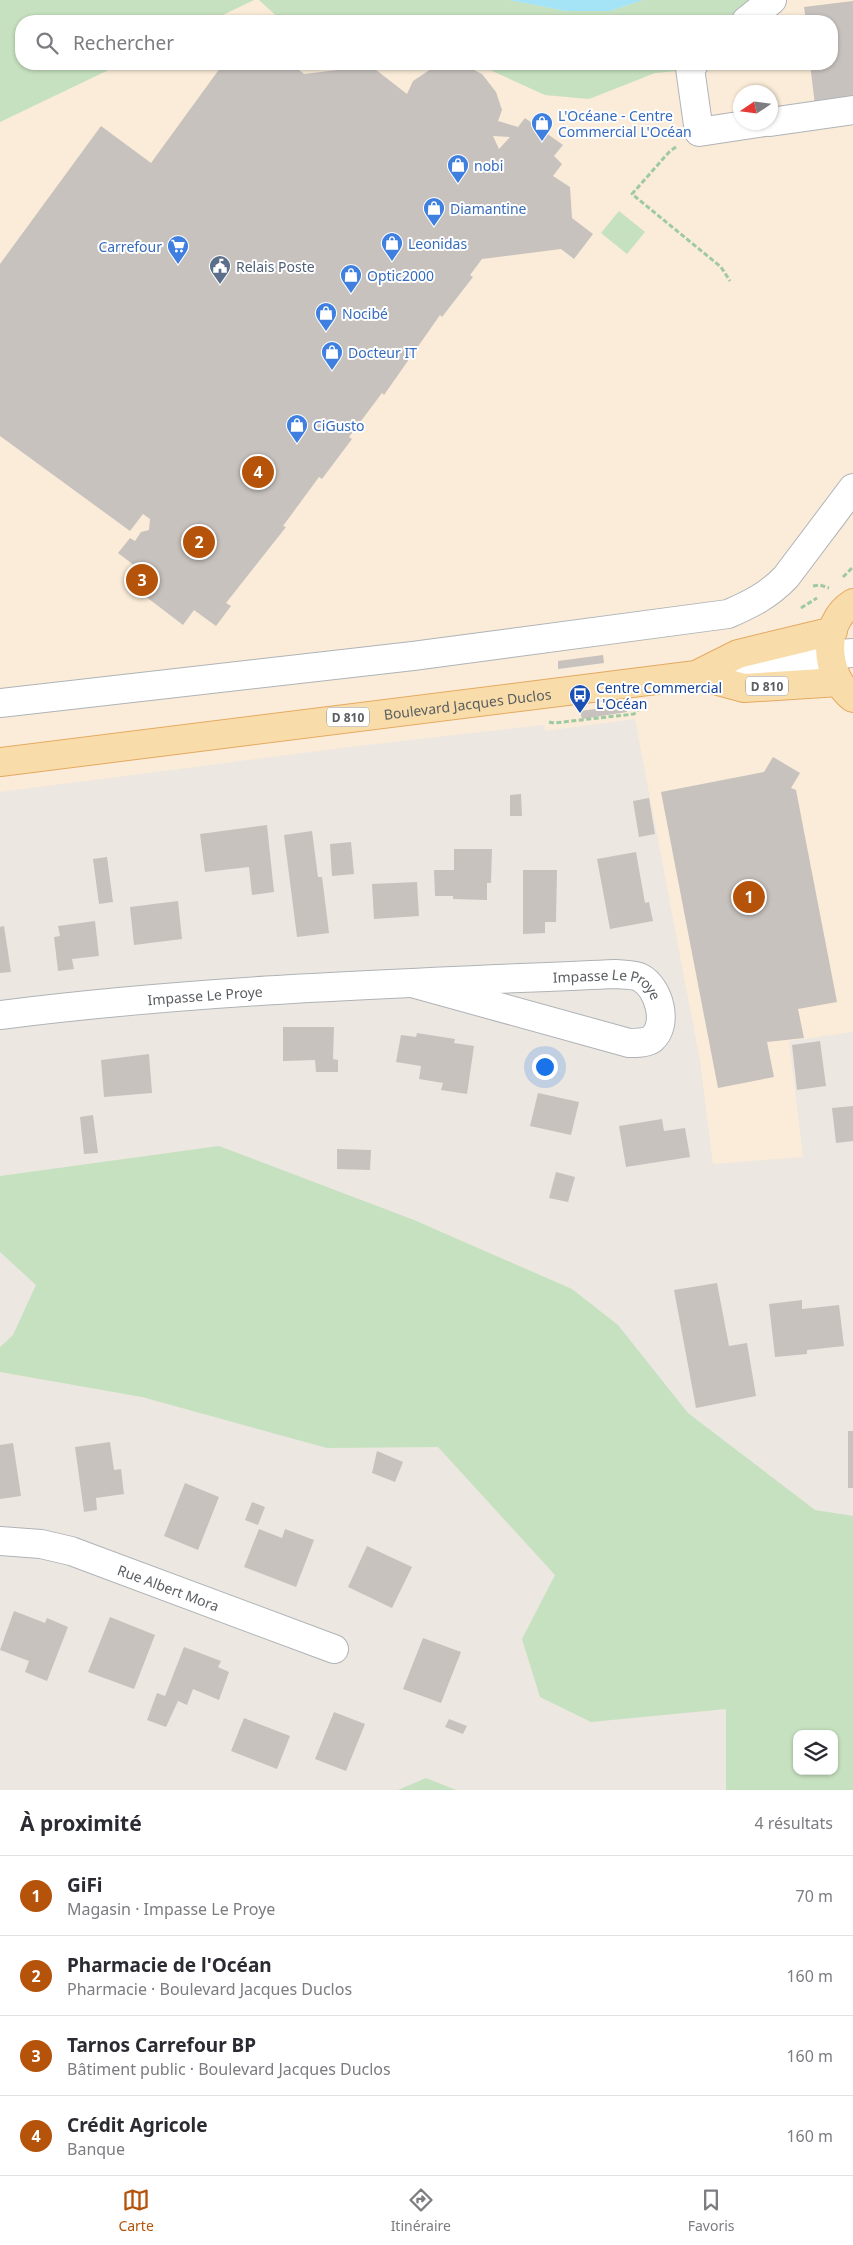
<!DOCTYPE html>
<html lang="fr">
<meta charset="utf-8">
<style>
:root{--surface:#fff;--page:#f7f7f7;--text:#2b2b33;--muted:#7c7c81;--line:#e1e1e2;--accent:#b45309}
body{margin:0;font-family:"Noto Sans",sans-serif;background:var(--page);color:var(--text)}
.controls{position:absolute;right:15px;bottom:15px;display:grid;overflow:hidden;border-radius:10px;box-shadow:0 1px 4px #0004}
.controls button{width:45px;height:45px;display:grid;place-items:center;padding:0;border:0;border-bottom:1px solid var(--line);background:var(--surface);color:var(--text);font:25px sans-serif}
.compass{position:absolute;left:733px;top:85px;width:45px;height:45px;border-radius:50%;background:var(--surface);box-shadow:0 1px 4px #0004;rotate:257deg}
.you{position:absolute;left:544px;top:1066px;width:18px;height:18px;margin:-12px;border:4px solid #fff;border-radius:50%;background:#1a73e8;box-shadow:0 0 0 8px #1a73e833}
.badge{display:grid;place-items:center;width:32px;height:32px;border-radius:50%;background:var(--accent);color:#fff;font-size:16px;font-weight:700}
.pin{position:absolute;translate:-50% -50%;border:2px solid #fff;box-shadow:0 1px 5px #0006}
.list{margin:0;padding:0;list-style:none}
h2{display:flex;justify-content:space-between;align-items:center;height:65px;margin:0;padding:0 20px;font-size:21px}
h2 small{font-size:16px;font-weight:400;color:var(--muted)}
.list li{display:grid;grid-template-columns:32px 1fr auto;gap:15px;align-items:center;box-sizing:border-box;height:80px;padding:0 20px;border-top:1px solid var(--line)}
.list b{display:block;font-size:19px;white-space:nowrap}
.list p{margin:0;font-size:16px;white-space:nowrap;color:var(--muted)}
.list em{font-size:16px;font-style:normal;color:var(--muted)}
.icon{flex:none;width:28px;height:28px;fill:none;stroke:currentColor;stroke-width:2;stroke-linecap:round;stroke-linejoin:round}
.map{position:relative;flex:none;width:853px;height:1790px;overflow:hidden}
.search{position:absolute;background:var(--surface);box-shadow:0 1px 4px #0004;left:15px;right:15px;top:15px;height:55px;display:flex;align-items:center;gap:12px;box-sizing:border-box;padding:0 18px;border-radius:20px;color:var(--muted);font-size:19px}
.sheet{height:385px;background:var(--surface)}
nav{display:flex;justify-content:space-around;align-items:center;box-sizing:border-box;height:70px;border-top:1px solid var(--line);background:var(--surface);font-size:14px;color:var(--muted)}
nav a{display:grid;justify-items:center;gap:2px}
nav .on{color:var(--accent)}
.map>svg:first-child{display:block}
.commercial{fill:#faecd8;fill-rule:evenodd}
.green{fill:#c6e1bf;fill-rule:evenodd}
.water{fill:#a5e3f7}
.building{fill:#c7c2be;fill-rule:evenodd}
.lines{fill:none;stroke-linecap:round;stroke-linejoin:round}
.minor-casing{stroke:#afb3b6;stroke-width:30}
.major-casing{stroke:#e5a861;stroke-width:30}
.path{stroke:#9ec9a1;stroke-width:3;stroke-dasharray:5 2.5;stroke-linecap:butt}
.minor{stroke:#fff;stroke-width:28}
.major{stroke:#f8ddaa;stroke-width:28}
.labels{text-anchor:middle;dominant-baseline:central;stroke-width:4;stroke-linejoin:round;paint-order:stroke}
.shield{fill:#fff;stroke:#8c8e90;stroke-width:1}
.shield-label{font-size:12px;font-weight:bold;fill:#5a5e61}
.shop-label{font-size:14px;fill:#366cbe;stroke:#fff;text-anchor:start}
.service-label{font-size:14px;fill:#4e5e75;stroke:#fff;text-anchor:start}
.transit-label{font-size:14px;fill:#164399;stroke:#fff;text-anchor:start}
.street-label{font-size:14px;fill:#5a5e61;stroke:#fff}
</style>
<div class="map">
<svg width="853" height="1790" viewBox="0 0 853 1790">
<rect width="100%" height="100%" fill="#ece7e1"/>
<!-- commercial -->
<g class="commercial">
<polygon points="254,0 259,0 282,21 210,21"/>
<path d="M752 0H853V1032L789 1041 803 1157 713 1164 700 1061 635 719 545 731 544 725 358 746 0 792V122L121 64H477L545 95 589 99 655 73 676 71 684 64H832V21H730ZM740 92H770V122H740Z"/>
</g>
<!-- green -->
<g class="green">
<polygon points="0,0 254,0 210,21 21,21 21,64 121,64 0,122"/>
<polygon points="259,0 509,0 566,11 610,11 643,0 752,0 730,21 282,21"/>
<polygon points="477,64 684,64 676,71 655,73 589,99 545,95"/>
<polygon points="619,211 645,232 627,254 601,233"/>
<path d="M219 1146 414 1220 572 1289 618 1325 688 1413 815 1510 853 1516V1790H726V1709L591 1722 540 1697 522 1639 555 1575 438 1447 327 1448 142 1397 0 1372V1347L13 1335 36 1285 0 1252V1176ZM797 1734H834V1771H797Z"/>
<polygon points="426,1778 456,1790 398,1790"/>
</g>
<!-- water -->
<polygon class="water" points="509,0 643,0 610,11 566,11"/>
<!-- building -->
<g class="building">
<polygon points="853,1 853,101 815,105 810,64 832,64 832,21 806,21 804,7"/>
<path d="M223 64H292L304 74 371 66 407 94 413 81 434 67 453 64 472 69 482 74 496 92 502 110 498 121 518 127 525 118 563 145 554 156 562 164 553 176 570 187 572 218 593 234 574 259 561 249 482 259 470 275 473 277 442 317 440 315 384 395 382 393 349 437 352 439 322 479 319 477 283 526 286 527 226 603 231 606 216 626 194 610 183 625 124 580 135 566 118 553 130 538 135 541 141 532 149 530 150 519 143 514 130 531 0 436V264L101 126 151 163ZM493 136 510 137 499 149Z"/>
<polygon points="603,655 604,663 558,669 558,661"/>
<polygon points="626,705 627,712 582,719 580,711"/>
<polygon points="773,757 800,773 791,788 796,790 837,1002 798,1009 804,1038 767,1042 774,1077 718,1088 661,792 764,772"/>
<polygon points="521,794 522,816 510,816 510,795"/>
<polygon points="649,798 655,834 639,837 633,801"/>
<polygon points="267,825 274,892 252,895 249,867 205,872 200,834"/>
<polygon points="312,831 318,877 322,877 329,933 297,937 284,835"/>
<polygon points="351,842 354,874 332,876 330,844"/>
<polygon points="454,849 492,849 491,883 487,883 487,900 453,899 453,896 435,896 434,870 454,870"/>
<polygon points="636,852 645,903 649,902 653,921 610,929 597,859"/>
<polygon points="107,857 113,902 99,904 93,859"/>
<polygon points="523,870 557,870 556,922 545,922 545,933 523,934"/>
<polygon points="417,882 419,916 374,919 372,884"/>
<polygon points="178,901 182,939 134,945 130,907"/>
<polygon points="95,921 99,956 72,959 74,969 58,971 54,937 60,936 58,926"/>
<polygon points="4,926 11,972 0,973 0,927"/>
<polygon points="283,1027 334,1027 333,1059 338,1060 338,1072 316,1072 315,1060 283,1061"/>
<polygon points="417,1033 455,1039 454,1043 474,1046 467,1094 441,1090 443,1083 419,1079 421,1066 396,1062 401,1035 416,1037"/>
<polygon points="820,1041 826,1086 797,1090 792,1045"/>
<polygon points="149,1054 152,1093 104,1097 101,1060"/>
<polygon points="538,1093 579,1102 571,1135 530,1126"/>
<polygon points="853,1106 853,1141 836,1143 832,1108"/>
<polygon points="93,1115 98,1153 84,1154 80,1117"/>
<polygon points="662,1119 664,1131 685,1128 690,1157 626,1167 619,1126"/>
<polygon points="337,1149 371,1150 370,1170 337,1169"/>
<polygon points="556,1172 575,1177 568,1202 549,1198"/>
<polygon points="717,1283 729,1346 747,1343 756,1396 696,1408 674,1290"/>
<polygon points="802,1300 802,1309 839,1305 844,1346 807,1350 807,1354 775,1357 769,1304"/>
<rect x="848" y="1431" width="5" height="57"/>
<polygon points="110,1442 114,1470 121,1469 124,1494 96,1498 97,1510 84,1512 75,1447"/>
<polygon points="13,1443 21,1496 0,1499 0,1445"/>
<polygon points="377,1451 403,1462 395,1482 372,1473"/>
<polygon points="185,1483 219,1497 198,1550 164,1536"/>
<polygon points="252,1502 265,1507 258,1525 245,1520"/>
<polygon points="259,1529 282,1538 285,1529 314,1540 296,1587 244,1567"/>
<polygon points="367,1546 412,1567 392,1608 348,1587"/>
<polygon points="14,1611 45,1623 47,1618 68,1627 47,1681 25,1672 29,1661 0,1650"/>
<polygon points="110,1617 155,1635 134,1689 88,1672"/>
<polygon points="423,1638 461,1652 441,1703 403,1689"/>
<polygon points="184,1647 221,1661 218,1667 229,1672 219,1700 193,1689 187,1705 178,1701 166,1727 147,1720 157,1693 165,1696"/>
<polygon points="334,1712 365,1724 346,1771 315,1759"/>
<polygon points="244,1718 290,1736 277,1769 231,1751"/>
<polygon points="449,1719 467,1726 463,1734 445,1727"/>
</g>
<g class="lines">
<!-- minor casing -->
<g class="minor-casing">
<g id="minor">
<polyline points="746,21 772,0"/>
<polyline points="694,64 690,68 699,132 765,122"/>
<polyline points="770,122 853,110"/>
<polyline points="738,666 761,660 853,653"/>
<path d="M0 703 413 656 728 614C751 604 769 595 786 577L853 488"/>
<path id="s1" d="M0 1015C204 989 410 983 615 974 623 975 634 974 641 978 659 988 669 1024 652 1039 646 1043 636 1043 629 1043L412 983"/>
<path id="s2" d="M0 1541 41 1544 71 1551 334 1649"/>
</g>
</g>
<!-- major casing -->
<g class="major-casing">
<g id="major">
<path d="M853 603C820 623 825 677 853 698"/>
<polyline points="696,675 744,688 839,682"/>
<path id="s3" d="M0 762 696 675 738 654 833 631"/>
</g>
</g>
<!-- path -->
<g class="path">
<polyline points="676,147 670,151 632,194 721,267 730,281"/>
<polyline points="843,577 853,567"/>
<polyline points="813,586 820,585 829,588"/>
<polyline points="801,608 817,598"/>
<polyline points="549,722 554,723 634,714 638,710"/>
</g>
<!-- minor -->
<use href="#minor" class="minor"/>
<!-- major -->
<use href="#major" class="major"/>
</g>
<!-- icons -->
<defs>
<g id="shop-pin" transform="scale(1.125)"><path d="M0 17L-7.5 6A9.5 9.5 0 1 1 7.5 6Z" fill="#3f7fe0" stroke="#fff"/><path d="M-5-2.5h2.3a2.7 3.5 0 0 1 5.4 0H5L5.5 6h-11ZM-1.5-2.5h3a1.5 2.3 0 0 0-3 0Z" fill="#fff"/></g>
<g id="supermarket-pin" transform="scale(1.125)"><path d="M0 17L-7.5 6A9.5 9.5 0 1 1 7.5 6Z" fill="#3f7fe0" stroke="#fff"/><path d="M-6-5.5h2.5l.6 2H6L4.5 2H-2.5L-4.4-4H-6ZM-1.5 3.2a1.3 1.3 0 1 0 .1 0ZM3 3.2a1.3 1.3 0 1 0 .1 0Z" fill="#fff"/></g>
<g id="civic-pin" transform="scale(1.125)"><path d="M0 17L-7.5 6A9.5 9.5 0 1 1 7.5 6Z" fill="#5c6f8a" stroke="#fff"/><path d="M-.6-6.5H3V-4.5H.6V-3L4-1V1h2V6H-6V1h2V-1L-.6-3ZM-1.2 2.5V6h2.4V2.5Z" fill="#fff"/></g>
<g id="bus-pin" transform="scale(1.125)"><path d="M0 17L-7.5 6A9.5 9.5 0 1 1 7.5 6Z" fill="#1a4fb4" stroke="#fff"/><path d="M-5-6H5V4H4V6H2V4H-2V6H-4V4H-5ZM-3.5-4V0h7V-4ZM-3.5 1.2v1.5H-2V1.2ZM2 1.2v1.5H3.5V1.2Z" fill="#fff"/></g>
</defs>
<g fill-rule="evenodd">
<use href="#shop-pin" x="542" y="123"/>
<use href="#shop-pin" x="458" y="165"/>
<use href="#shop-pin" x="434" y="208"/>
<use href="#shop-pin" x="392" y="243"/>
<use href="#supermarket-pin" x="178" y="246"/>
<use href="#civic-pin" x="220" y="266"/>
<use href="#shop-pin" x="351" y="275"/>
<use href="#shop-pin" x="326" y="313"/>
<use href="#shop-pin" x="332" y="352"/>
<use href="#shop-pin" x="297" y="425"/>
<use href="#bus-pin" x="580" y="695"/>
</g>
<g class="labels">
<!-- shield labels -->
<g class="shield">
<rect x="746" y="676.5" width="42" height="19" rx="4"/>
<rect x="327" y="707.5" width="42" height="19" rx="4"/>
</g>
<g class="shield-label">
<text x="767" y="686">D 810</text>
<text x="348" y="717">D 810</text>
</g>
<!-- shop labels -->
<g class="shop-label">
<text x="558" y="115">L'Océane - Centre<tspan x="558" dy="16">Commercial L'Océan</tspan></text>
<text x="474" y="165">nobi</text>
<text x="450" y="208">Diamantine</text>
<text x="408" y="243">Leonidas</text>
<text x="162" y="246" text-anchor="end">Carrefour</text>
<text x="367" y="275">Optic2000</text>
<text x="342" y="313">Nocibé</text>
<text x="348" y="352">Docteur IT</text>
<text x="313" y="425">CiGusto</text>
</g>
<!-- service labels -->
<g class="service-label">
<text x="236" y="266">Relais Poste</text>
</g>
<!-- transit labels -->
<g class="transit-label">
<text x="596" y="687">Centre Commercial<tspan x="596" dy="16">L'Océan</tspan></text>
</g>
<!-- street labels -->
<g class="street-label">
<text stroke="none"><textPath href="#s3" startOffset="471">Boulevard Jacques Duclos</textPath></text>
<text stroke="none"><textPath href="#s1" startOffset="612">Impasse Le Proye</textPath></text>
<text stroke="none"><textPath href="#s1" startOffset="206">Impasse Le Proye</textPath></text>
<text stroke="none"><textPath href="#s2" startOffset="176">Rue Albert Mora</textPath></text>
</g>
</g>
</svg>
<div class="controls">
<button><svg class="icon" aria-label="layers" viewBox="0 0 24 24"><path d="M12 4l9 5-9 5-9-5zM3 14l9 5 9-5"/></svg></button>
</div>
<svg class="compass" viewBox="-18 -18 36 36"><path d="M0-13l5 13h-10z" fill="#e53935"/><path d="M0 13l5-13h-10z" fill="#7c7c81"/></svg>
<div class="you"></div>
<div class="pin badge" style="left:749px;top:897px">1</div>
<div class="pin badge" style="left:199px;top:542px">2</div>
<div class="pin badge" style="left:142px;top:580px">3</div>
<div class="pin badge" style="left:258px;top:472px">4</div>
<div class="search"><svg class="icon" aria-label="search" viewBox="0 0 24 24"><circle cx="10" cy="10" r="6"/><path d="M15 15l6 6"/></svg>Rechercher</div>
</div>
<section class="sheet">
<h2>À proximité<small>4 résultats</small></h2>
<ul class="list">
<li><span class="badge">1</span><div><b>GiFi</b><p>Magasin · Impasse Le Proye</p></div><em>70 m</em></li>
<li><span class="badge">2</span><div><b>Pharmacie de l'Océan</b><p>Pharmacie · Boulevard Jacques Duclos</p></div><em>160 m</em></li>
<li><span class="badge">3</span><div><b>Tarnos Carrefour BP</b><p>Bâtiment public · Boulevard Jacques Duclos</p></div><em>160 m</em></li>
<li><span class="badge">4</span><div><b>Crédit Agricole</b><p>Banque</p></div><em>160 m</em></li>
</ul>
</section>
<nav>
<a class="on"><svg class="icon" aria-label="map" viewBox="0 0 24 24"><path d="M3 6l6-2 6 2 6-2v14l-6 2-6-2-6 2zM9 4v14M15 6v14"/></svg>Carte</a>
<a><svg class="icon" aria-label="directions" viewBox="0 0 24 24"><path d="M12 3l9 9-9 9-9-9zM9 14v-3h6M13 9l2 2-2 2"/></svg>Itinéraire</a>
<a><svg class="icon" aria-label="saved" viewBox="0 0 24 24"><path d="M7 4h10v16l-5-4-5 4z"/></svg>Favoris</a>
</nav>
